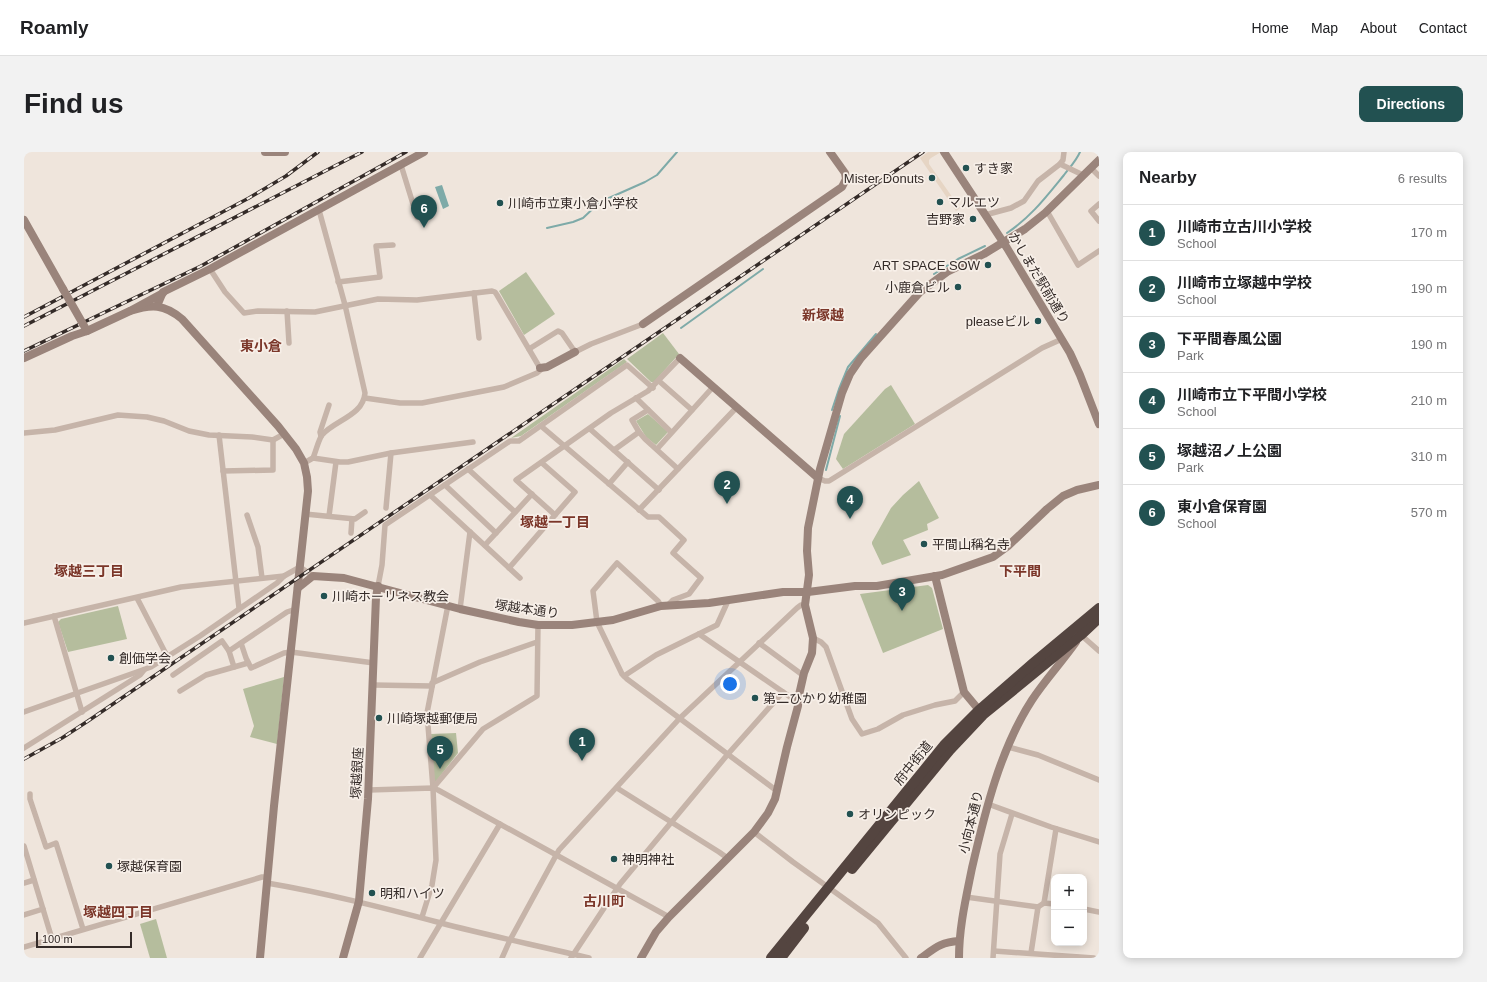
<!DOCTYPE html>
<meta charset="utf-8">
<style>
:root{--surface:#fff;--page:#f2f2f2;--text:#202124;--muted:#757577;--line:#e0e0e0;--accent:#225151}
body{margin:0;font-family:Arial,"Noto Sans JP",sans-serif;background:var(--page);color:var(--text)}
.controls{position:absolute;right:12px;bottom:12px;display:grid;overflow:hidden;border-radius:8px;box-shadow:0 2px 10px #0003}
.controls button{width:36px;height:36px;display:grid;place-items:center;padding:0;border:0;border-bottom:1px solid var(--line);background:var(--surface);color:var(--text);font:20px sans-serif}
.scale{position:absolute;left:12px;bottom:10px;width:96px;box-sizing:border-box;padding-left:4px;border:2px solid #342b28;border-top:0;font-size:11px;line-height:14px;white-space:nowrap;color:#342b28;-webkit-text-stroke:3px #f7efe8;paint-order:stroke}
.you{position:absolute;left:706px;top:532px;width:14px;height:14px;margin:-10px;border:3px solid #fff;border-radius:50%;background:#1a73e8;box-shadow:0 0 0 6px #1a73e833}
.badge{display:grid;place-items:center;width:26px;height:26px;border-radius:50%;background:var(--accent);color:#fff;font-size:13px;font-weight:700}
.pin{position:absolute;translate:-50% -33px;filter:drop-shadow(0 1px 2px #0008)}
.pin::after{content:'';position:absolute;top:21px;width:14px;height:12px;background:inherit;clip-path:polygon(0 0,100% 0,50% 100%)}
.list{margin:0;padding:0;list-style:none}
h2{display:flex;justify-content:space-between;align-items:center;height:52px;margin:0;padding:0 16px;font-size:17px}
h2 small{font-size:13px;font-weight:400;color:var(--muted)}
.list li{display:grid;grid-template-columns:26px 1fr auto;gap:12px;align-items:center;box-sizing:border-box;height:56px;padding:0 16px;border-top:1px solid var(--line)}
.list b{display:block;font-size:15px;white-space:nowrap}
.list p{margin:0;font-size:13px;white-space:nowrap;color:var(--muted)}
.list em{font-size:13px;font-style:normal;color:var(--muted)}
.map{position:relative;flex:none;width:1075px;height:806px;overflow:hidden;border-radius:8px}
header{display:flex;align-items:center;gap:24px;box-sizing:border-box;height:56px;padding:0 20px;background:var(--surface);border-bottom:1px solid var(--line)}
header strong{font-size:19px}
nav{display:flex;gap:22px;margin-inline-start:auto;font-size:14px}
.intro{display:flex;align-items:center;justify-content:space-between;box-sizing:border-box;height:96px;padding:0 24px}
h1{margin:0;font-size:28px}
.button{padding:10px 18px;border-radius:8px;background:var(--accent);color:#fff;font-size:14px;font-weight:700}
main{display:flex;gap:24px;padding:0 24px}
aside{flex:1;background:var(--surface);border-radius:8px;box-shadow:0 2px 10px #0003}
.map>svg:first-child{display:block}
.green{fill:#b5bd9d}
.plaza{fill:#e6d5c4}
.water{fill:#7eaaa8}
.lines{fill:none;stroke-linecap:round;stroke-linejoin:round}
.stream{stroke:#7eaaa8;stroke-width:2}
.street{stroke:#c6b4a9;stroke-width:5.5}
.secondary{stroke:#9a847b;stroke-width:8}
.highway{stroke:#544540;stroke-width:10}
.rail-casing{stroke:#342b28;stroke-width:3.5}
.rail{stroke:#f7efe8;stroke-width:2;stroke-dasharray:6;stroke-linecap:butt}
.secondary-bridge{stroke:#9a847b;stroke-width:8}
.poi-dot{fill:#225151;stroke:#f7efe8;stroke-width:1.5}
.labels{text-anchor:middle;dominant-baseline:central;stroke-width:3.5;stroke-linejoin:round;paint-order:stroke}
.poi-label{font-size:13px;fill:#342b28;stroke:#f7efe8;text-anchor:start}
.street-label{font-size:13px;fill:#342b28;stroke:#f7efe8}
.neighbourhood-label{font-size:14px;font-weight:bold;fill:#7b3629;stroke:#f7efe8}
</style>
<header>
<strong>Roamly</strong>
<nav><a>Home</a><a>Map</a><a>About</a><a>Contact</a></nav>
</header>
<div class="intro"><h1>Find us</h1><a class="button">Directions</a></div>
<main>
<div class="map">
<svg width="1075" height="806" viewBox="0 0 1075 806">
<rect width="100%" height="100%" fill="#efe5dc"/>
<!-- green -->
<g class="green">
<polygon points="502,120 531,162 500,183 475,139"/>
<polygon points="639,181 655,202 630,230 627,230 603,207"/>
<polygon points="600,207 603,210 497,284 487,286"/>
<polygon points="867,233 891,272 819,317 812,307 820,282 861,237"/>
<polygon points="624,262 644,280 632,293 622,285 612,269"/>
<polygon points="895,329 915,366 903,372 904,378 879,388 887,403 858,413 848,392 848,390 867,356 879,343"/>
<polygon points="904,433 908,436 919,477 859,501 836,442"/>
<polygon points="94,454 103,487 44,500 34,470 37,467"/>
<polygon points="260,525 253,592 226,585 230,574 219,537"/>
<polygon points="432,581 434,601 410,632 407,582"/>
<polygon points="132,767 143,806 126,806 116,772"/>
</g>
<!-- plaza -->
<polygon class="plaza" points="904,0 917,0 907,6 905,8 905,12 936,56 932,59 896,6"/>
<!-- water -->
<polygon class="water" points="418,33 425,54 419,57 411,35"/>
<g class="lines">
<!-- stream -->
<g class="stream">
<polyline points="523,76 549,70 559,66 576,50 621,30 633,23 653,0"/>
<path d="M983 81C1007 65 1022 45 1040 23 1046 15 1052 9 1056 0"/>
<polyline points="910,122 934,107 961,94"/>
<polyline points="657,176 739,117"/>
<polyline points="808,258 815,237 824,215 852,182"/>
<polyline points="802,318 816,264"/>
</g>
<!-- street -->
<g class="street">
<polyline points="1036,12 1059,23"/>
<polyline points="377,13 393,65"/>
<polyline points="1067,16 1075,24"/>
<polyline points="1075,52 1067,59 1075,69"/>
<polyline points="1023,59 1054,113 1075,99"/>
<polyline points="961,63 987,56 1000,49 1014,29 1036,12 1039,8 1040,0"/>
<polyline points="186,117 201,140 220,161 234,159 291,160 354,147 393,148 468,139 471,140 473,143 516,216"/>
<polyline points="314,130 356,125 352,94 369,93"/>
<polyline points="450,141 455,186"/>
<polyline points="263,159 265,191"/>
<polyline points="505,197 534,179 538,181 551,200 567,192 619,172"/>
<polyline points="635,229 668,258"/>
<polyline points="341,246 376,251 398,251 480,235 513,221 519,216"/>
<polyline points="612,246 647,280"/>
<polyline points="517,274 624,365 635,365 660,388 649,401 677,426 665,442 649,448 644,453"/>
<polyline points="566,277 635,338"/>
<polyline points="615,280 608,268 624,258"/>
<polyline points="0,281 31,278 94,263 123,265 140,269 165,279 185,283 228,285 249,288 260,282"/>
<polyline points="195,283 215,456"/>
<polyline points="297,284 296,280 305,253"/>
<polyline points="633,297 689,235"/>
<polyline points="590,298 615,280 621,287 654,317"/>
<path d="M289 306C292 299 294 289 298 283 311 268 339 264 341 241L321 153 295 58"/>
<polyline points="280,311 289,306 316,310 324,310 367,301 449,290"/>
<polyline points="444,317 491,360"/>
<polyline points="199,319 249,318 249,288"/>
<polyline points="794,326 801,329 805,329 1018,196 1038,187"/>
<polyline points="585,332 604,310"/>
<polyline points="421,333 472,381"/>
<polyline points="406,343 496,426"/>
<polyline points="362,356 367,301"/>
<polyline points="615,358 713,255"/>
<polyline points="281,362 331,367 341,360"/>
<polyline points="223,363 234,395 238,426"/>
<polyline points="531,363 492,328 587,261 624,239 656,206"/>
<polyline points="305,364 312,310"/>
<polyline points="327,381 328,367"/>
<polyline points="461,393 508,342"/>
<polyline points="485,416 551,340 518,311"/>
<polyline points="354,434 358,413 361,373 486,289 495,289 603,213 629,236"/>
<polyline points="113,446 143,504"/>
<polyline points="637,454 634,449 593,411 569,439 573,470 598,522 603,527 753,639"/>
<polyline points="436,457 446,380"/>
<polyline points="30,464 58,560"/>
<polyline points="0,471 157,435 260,424 276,415 289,424"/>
<polyline points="675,482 775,551"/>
<polyline points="1057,483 1075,499"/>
<polyline points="789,486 797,490 802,495 828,567 838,582 854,577 879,563 911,553 931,549 940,540"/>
<polyline points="217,491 222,506 227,516 260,501 267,500 350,511"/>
<polyline points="735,491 780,524"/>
<polyline points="205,499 210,515"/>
<polyline points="149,523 198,489 205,499 263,460 272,457"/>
<polyline points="600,524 632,503 693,473 703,451 702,448"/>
<polyline points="408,531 456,510 513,490"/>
<polyline points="349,533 408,534"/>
<polyline points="156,539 182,523 224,511"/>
<polyline points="0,560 127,515 176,484 253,431 260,424"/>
<polyline points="984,595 1014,603 1075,628"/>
<polyline points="0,596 116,523 120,518"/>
<polyline points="409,636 403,561 424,453"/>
<polyline points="593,636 695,700 702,705"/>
<polyline points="345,638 409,636 414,638 645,765"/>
<polyline points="6,642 6,647 22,695 32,691 59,777"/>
<polyline points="964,652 1027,675 1075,690"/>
<polyline points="730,680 769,710 854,771 882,806"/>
<polyline points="0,694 28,787"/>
<polyline points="0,731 10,728"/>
<path d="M243 731C302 741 360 756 417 771 466 784 516 794 565 806"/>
<polyline points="942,745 1014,755 1020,751 1030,752"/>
<polyline points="1020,751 1032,677"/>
<polyline points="1060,757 1075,760"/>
<polyline points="0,763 19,757"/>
<polyline points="398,765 408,733 412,708 409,636 459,577 513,544 514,473"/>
<polyline points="0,795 238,725 244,725"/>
<polyline points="970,799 1070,806"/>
<polyline points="1007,801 1014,755"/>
<polyline points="396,806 476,672"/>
<polyline points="478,806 486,788 535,698 656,566 773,456 777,453 781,453"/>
<polyline points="547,806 596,732 704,602 759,540"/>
<polyline points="969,806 976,702 988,662"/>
</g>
<!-- secondary -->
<g class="secondary">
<polyline points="241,0 261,0"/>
<polyline points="920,0 983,96 1046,201 1056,223 1075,272"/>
<polyline points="0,68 39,137"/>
<polyline points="133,154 139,140 186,117 400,0"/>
<path d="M106 159C128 152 140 152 158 167L254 274 272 297 280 311 283 325 284 339 250 654 236 806"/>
<polyline points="619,172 818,35 822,27 821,21 806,0"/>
<polyline points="0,206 48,184 63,179 106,159 139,141"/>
<polyline points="656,206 794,326"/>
<polyline points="516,216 523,215 551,200"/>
<polyline points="911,424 940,540 955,558"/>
<polyline points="274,436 289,424 320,426 436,457 495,470 514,473 548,473 589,468 637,454 685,451 759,440 784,440 831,434 853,434 918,423 969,405 984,394 1023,357 1039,344 1053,338 1075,333"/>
<polyline points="319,806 335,749 344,647 352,445 354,434"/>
<polyline points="617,806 632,780 645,765 730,680 744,661 751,647 763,595 774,554 775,543 780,521 788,501 789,486 781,453 785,423 783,399 784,376 796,317 818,241 826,222 837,206 896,140 923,120 960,102 1001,77 1021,61 1075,8"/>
<path d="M897 806C911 796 917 790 935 789"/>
<path d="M935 806C935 775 942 746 948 716 961 660 976 597 1008 548 1021 528 1038 510 1052 490"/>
</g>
<!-- highway -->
<g class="highway">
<polyline points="828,717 926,598 959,563 1057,483 1075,466"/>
<polyline points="747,806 921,592 955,558 1009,511 1075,456"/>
<polyline points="757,806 780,776"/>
</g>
<!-- rail casing -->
<g class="rail-casing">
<g id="rail">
<polyline points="0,165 225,46 262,24 294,0"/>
<polyline points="0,174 338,0"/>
<polyline points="0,199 177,114 382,0"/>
<polyline points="0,607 38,586 64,569 899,0"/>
</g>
</g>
<!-- rail -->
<use href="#rail" class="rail"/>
<!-- secondary-bridge -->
<polyline class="secondary-bridge" points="39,137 63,179"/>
</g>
<!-- markers -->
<g class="poi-dot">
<circle cx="942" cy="16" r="4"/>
<circle cx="908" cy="26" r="4"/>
<circle cx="916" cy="50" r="4"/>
<circle cx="476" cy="51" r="4"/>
<circle cx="949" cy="67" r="4"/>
<circle cx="964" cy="113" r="4"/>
<circle cx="934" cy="135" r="4"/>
<circle cx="1014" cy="169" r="4"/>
<circle cx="900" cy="392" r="4"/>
<circle cx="300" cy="444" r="4"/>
<circle cx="87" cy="506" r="4"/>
<circle cx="731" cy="546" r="4"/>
<circle cx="355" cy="566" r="4"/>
<circle cx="826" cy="662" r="4"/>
<circle cx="590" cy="707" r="4"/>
<circle cx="85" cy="714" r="4"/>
<circle cx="348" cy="741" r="4"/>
</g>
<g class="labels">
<!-- poi labels -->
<g class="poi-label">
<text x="950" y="16">すき家</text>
<text x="900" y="26" text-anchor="end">Mister Donuts</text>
<text x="924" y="50">マルエツ</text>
<text x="484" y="51">川崎市立東小倉小学校</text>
<text x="941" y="67" text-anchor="end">吉野家</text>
<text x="956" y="113" text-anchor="end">ART SPACE SOW</text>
<text x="926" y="135" text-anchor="end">小鹿倉ビル</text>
<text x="1006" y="169" text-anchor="end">pleaseビル</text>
<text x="908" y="392">平間山稱名寺</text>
<text x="308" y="444">川崎ホーリネス教会</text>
<text x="95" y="506">創価学会</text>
<text x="739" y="546">第二ひかり幼稚園</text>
<text x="363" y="566">川崎塚越郵便局</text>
<text x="834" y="662">オリンピック</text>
<text x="598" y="707">神明神社</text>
<text x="93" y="714">塚越保育園</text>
<text x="356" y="741">明和ハイツ</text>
</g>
<!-- street labels -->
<g class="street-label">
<text transform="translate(1015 126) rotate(59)">かしまだ駅前通り</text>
<text transform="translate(503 457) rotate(8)">塚越本通り</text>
<text transform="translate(889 611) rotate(-51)">府中街道</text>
<text transform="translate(333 621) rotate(-87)">塚越銀座</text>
<text transform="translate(947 670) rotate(-76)">小向本通り</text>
</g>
<!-- neighbourhood labels -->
<g class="neighbourhood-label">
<text x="799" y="163">新塚越</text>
<text x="237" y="194">東小倉</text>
<text x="531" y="370">塚越一丁目</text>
<text x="65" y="419">塚越三丁目</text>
<text x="996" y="419">下平間</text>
<text x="580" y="749">古川町</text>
<text x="94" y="760">塚越四丁目</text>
</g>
</g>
</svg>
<div class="controls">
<button>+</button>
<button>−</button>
</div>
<div class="scale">100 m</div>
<div class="you"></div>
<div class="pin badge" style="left:558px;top:609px">1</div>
<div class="pin badge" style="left:703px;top:352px">2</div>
<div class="pin badge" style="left:878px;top:459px">3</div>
<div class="pin badge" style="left:826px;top:367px">4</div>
<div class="pin badge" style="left:416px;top:617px">5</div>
<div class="pin badge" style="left:400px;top:76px">6</div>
</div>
<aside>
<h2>Nearby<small>6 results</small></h2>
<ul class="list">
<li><span class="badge">1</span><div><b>川崎市立古川小学校</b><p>School</p></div><em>170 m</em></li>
<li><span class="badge">2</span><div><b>川崎市立塚越中学校</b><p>School</p></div><em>190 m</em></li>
<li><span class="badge">3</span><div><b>下平間春風公園</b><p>Park</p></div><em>190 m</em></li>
<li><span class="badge">4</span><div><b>川崎市立下平間小学校</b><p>School</p></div><em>210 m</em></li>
<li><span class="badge">5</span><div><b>塚越沼ノ上公園</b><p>Park</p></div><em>310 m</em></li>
<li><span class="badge">6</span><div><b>東小倉保育園</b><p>School</p></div><em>570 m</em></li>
</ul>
</aside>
</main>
